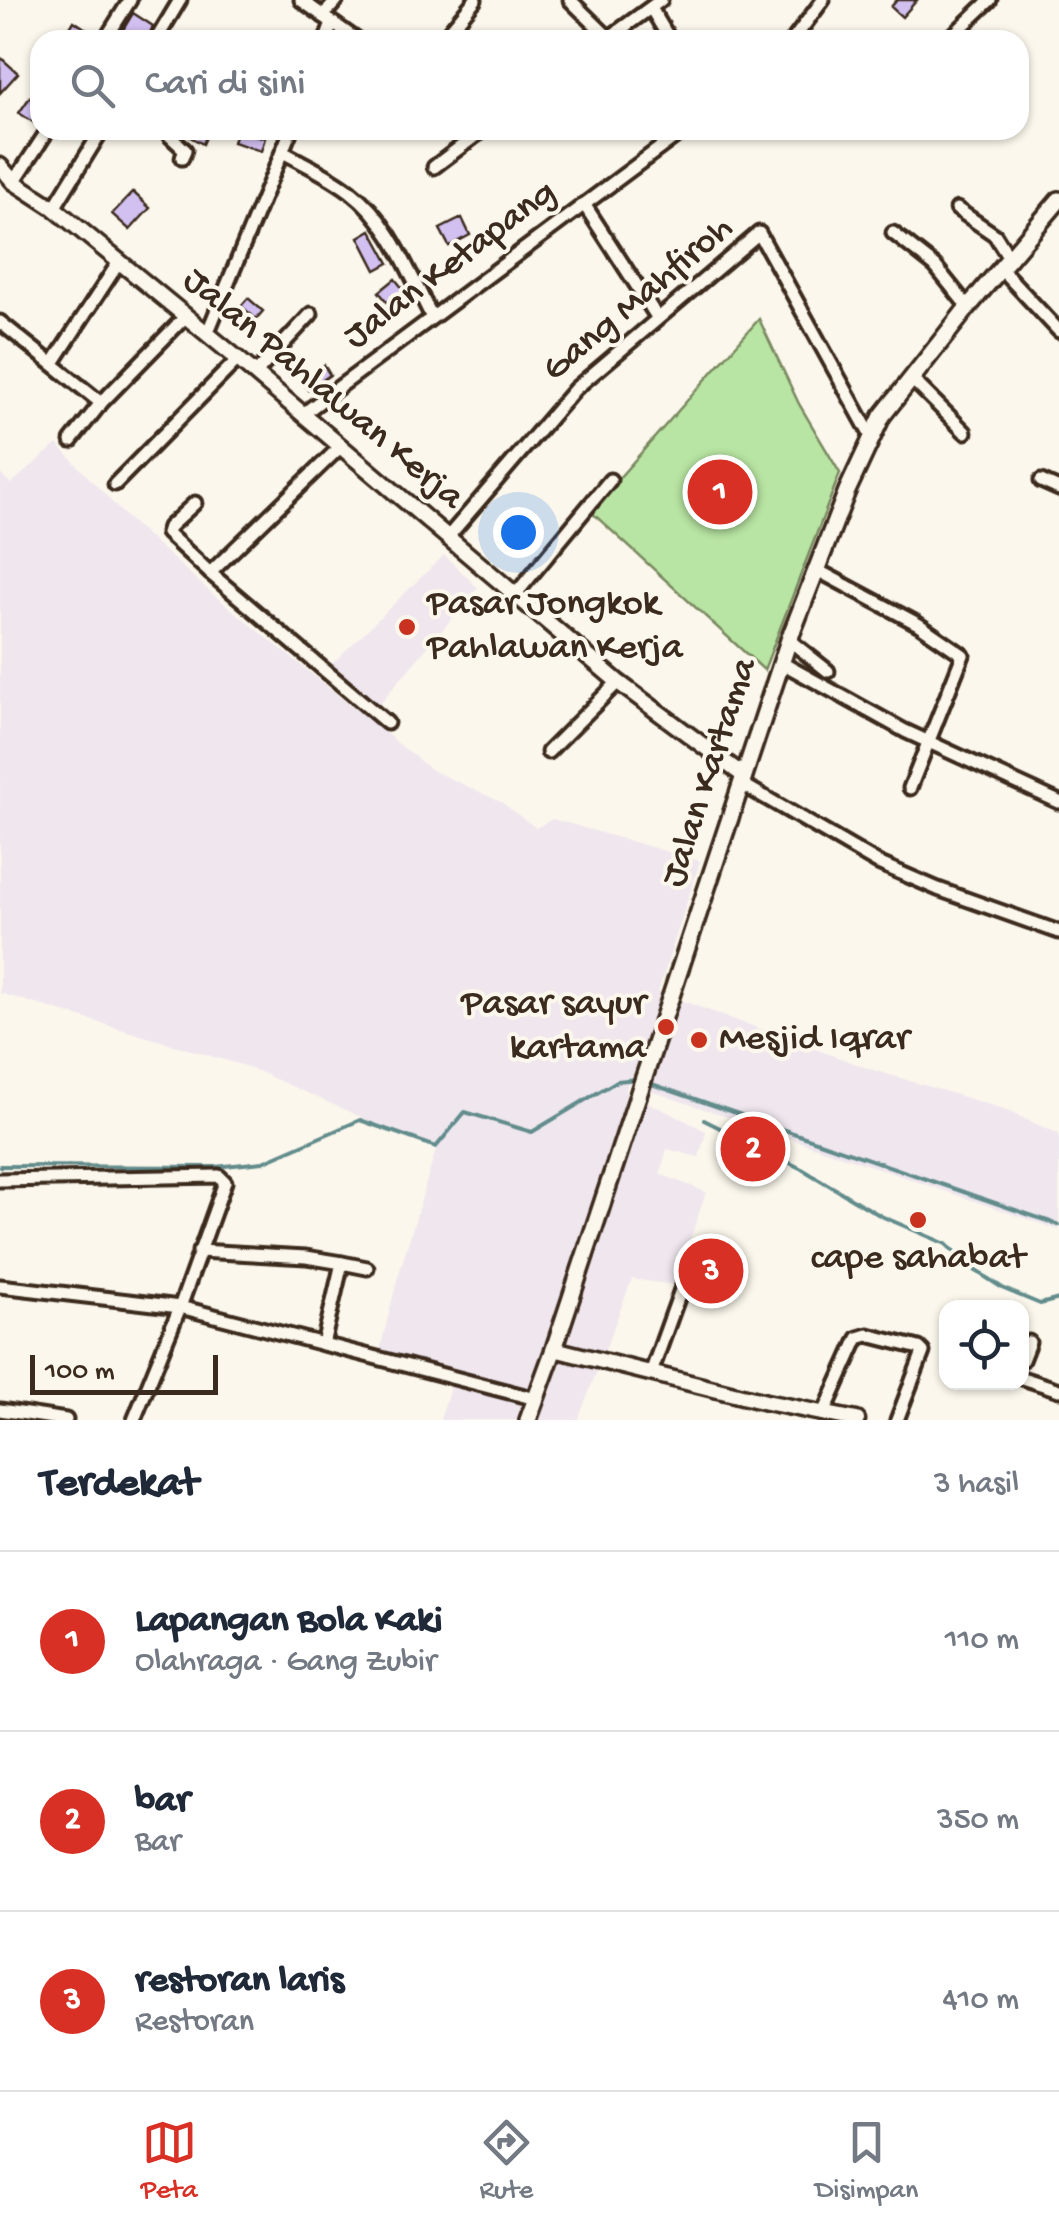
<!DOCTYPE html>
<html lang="id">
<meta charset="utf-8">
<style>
:root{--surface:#fff;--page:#f6f6f7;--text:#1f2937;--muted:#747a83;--line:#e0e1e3;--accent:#d93025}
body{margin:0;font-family:"Gochi Hand",sans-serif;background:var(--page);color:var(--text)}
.controls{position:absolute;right:30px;bottom:30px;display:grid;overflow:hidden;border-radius:20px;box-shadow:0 2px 8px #0004}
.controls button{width:90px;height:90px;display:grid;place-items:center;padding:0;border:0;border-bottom:2px solid var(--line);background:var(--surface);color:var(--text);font:50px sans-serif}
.scale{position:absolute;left:30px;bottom:25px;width:188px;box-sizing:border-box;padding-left:10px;border:5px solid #3b2a1e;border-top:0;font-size:28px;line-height:35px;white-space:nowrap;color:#3b2a1e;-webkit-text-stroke:8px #fbf7ec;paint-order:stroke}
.you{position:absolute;left:518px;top:532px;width:35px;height:35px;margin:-25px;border:8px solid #fff;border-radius:50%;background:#1a73e8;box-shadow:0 0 0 15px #1a73e833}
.badge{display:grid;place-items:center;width:65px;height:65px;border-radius:50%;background:var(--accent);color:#fff;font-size:32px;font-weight:700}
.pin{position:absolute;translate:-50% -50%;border:5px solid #fff;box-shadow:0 2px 10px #0006}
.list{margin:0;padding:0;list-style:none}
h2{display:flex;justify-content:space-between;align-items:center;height:130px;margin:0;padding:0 40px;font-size:42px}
h2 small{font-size:32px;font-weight:400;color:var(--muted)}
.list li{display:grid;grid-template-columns:65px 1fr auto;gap:30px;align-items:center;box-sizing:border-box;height:180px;padding:0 40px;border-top:2px solid var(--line)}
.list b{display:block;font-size:38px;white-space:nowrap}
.list p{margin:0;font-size:32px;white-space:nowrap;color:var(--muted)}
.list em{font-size:32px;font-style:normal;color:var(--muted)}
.icon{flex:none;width:55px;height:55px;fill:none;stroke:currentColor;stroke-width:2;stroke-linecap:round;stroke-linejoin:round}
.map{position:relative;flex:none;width:1059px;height:1420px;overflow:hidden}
.search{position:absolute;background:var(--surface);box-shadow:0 2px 8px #0004;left:30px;right:30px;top:30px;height:110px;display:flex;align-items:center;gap:25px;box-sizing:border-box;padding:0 35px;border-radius:30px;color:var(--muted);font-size:38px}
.sheet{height:670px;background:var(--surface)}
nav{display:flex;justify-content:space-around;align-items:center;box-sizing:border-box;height:140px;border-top:2px solid var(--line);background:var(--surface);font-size:28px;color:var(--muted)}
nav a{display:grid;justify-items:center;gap:5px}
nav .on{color:var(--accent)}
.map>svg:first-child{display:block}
.built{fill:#efe6ee}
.green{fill:#b8e5a3;stroke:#7a8860;stroke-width:2.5}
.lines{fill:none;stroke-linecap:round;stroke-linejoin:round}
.stream{stroke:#628c8c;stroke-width:4}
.building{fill:#d2c0f1;stroke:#3b2a1e;stroke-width:2.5}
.minor-casing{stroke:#3b2a1e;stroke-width:19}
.tertiary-casing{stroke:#3b2a1e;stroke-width:21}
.secondary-casing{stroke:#3b2a1e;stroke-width:22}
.minor{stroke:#fbf7ec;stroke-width:11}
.tertiary{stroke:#fbf7ec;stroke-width:14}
.secondary{stroke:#fbf7ec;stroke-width:15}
.poi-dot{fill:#c8321e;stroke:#fbf7ec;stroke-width:4}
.labels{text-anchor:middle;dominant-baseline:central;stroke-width:8;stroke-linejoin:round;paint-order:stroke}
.street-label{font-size:38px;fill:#3b2a1e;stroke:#fbf7ec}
.poi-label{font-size:38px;fill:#3b2a1e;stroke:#fbf7ec;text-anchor:start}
</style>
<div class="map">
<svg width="1059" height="1420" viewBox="0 0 1059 1420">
<rect width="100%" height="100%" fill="#fbf7ec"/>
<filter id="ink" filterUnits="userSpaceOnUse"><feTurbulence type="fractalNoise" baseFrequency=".01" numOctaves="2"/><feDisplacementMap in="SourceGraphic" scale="20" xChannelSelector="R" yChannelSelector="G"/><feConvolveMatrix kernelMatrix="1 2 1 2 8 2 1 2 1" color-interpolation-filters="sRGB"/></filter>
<g filter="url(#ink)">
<!-- built -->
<g class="built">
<polygon points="57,444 126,517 209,591 431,770 501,802 536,828 552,819 700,861 658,992 870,1069 1000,1108 1059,1134 1059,1230 628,1083 625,1091 706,1131 699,1157 667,1149 660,1174 706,1192 675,1285 632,1279 578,1420 440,1420 451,1385 378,1358 398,1277 436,1150 248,1067 0,993 0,474 11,484"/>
<polygon points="444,555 478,588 379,704 329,667"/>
</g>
<!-- green -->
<polygon class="green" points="759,319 799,404 840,473 764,670 590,511"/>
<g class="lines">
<!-- stream -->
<g class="stream">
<polyline points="646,1082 1059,1225"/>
<polyline points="704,1120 802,1169 881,1216 946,1244 970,1267 1004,1289 1040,1304 1059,1299"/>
<polyline points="0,1166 215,1167 263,1162 360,1120 436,1147 465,1112 532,1132 617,1081 637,1079"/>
</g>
</g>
<!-- building -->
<g class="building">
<polygon points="897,0 917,0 902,17 891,7"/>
<polygon points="133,13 153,26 147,40 132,40 121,33"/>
<polygon points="74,21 97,36 96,40 71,40 65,36"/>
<polygon points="0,57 18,73 0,93"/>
<polygon points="30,97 40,104 39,126 19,113"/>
<polygon points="178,130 209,130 203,144"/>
<polygon points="237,130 265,138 261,151 233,142"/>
<polygon points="133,192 150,208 130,230 112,214"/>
<polygon points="462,218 470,235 449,246 440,229"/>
<polygon points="371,230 389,263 376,270 359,237"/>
<polygon points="395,279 404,290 388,303 379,292"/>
<polygon points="248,298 263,311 256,319 241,306"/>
<polygon points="324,365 330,375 308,390 302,380"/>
</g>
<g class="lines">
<!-- minor casing -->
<g class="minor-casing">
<g id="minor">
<polyline points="301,0 357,40"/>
<polyline points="570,0 609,38"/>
<polyline points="651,8 670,40"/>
<polyline points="323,16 337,0"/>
<polyline points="105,40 130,0"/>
<polyline points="156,40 180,0"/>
<polyline points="326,40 332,23"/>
<polyline points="442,40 475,0"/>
<polyline points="606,40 661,0"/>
<polyline points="793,40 823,0"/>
<polyline points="948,40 990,0"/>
<polyline points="168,130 170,136 185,150 182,158"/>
<path d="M283 152C306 165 331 176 351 192 390 221 410 275 432 317"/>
<polyline points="434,167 483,130"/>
<polyline points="14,182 48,130"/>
<polyline points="584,204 657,317"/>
<polyline points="54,208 102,130"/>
<polyline points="957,209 995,235 1010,259"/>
<polyline points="893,233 935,266 968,307"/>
<polyline points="1001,269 1059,331"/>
<polyline points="0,322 101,403"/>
<polyline points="207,334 291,130"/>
<polyline points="53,363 119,262"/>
<polyline points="255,374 311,314"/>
<polyline points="911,378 965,432"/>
<polyline points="303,414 684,130"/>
<polyline points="71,441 101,403 184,318"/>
<polyline points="1041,481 1059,489"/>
<polyline points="115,484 238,359"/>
<polyline points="195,503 169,527 167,533 210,573 340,447"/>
<polyline points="447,538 575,389 759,233 871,436"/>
<polyline points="817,570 918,624 963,655 910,788"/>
<polyline points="210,573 387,723"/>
<polyline points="515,595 610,480"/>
<polyline points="789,640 828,671"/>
<polyline points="782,663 905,731 1059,802"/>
<polyline points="548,752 618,682"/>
<polyline points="742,784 878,863 938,889 1059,932"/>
<polyline points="0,1180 219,1176 225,1182 180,1307 0,1286"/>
<polyline points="199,1251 306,1257 342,1263 323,1344"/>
<polyline points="342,1263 367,1268"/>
<polyline points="1022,1360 1029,1342"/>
<polyline points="651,1373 682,1287"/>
<polyline points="1022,1378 1059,1390"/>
<polyline points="0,1410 66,1420"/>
<polyline points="825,1411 858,1338 868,1335 919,1348 923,1352 897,1420"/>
<polyline points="134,1420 180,1307 536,1399"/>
</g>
</g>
<!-- tertiary casing -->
<g class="tertiary-casing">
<g id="tertiary">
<polyline points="0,166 14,182 54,208 238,359 618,682 744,776"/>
<polyline points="554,1349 766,1402 857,1420"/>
</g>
</g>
<!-- secondary casing -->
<g class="secondary-casing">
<polyline id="secondary" points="528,1420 554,1349 789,640 847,491 882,416 968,307 1059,200"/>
</g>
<!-- minor -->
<use href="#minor" class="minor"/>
<!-- tertiary -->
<use href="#tertiary" class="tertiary"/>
<!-- secondary -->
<use href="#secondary" class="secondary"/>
</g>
</g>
<!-- markers -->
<g class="poi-dot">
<circle cx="407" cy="627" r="10"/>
<circle cx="666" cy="1027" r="10"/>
<circle cx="699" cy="1040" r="10"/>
<circle cx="918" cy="1220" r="10"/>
</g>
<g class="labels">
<!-- street labels -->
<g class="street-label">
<text transform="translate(451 266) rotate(-37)">Jalan Ketapang</text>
<text transform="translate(639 300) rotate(-40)">Gang Mahfiroh</text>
<text transform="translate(322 390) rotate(40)">Jalan Pahlawan Kerja</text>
<text transform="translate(711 773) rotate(-72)">Jalan Kartama</text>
</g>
<!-- poi labels -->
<g class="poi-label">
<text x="427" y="605">Pasar Jongkok<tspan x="427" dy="44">Pahlawan Kerja</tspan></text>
<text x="646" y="1005" text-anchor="end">Pasar sayur<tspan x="646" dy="44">kartama</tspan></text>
<text x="719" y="1040">Mesjid Iqrar</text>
<text x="918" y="1259" text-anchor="middle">cape sahabat</text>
</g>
</g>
</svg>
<div class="controls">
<button><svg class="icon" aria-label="locate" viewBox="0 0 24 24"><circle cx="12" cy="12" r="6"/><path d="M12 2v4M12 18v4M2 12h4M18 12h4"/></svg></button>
</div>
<div class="scale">100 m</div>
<div class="you"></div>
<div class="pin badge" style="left:720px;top:492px">1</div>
<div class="pin badge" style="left:753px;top:1149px">2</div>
<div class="pin badge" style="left:711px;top:1271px">3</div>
<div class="search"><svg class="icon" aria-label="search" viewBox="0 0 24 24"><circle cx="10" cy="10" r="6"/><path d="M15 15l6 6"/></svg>Cari di sini</div>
</div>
<section class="sheet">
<h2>Terdekat<small>3 hasil</small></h2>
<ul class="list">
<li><span class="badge">1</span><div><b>Lapangan Bola Kaki</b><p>Olahraga · Gang Zubir</p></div><em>110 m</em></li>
<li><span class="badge">2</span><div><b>bar</b><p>Bar</p></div><em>350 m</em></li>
<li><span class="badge">3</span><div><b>restoran laris</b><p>Restoran</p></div><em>410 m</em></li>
</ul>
</section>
<nav>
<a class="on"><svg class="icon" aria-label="map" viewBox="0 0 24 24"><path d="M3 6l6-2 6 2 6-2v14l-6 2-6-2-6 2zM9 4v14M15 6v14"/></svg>Peta</a>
<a><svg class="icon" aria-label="directions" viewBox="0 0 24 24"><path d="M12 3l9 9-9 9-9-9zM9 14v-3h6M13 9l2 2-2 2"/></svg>Rute</a>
<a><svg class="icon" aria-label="saved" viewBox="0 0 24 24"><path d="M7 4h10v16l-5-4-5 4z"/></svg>Disimpan</a>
</nav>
